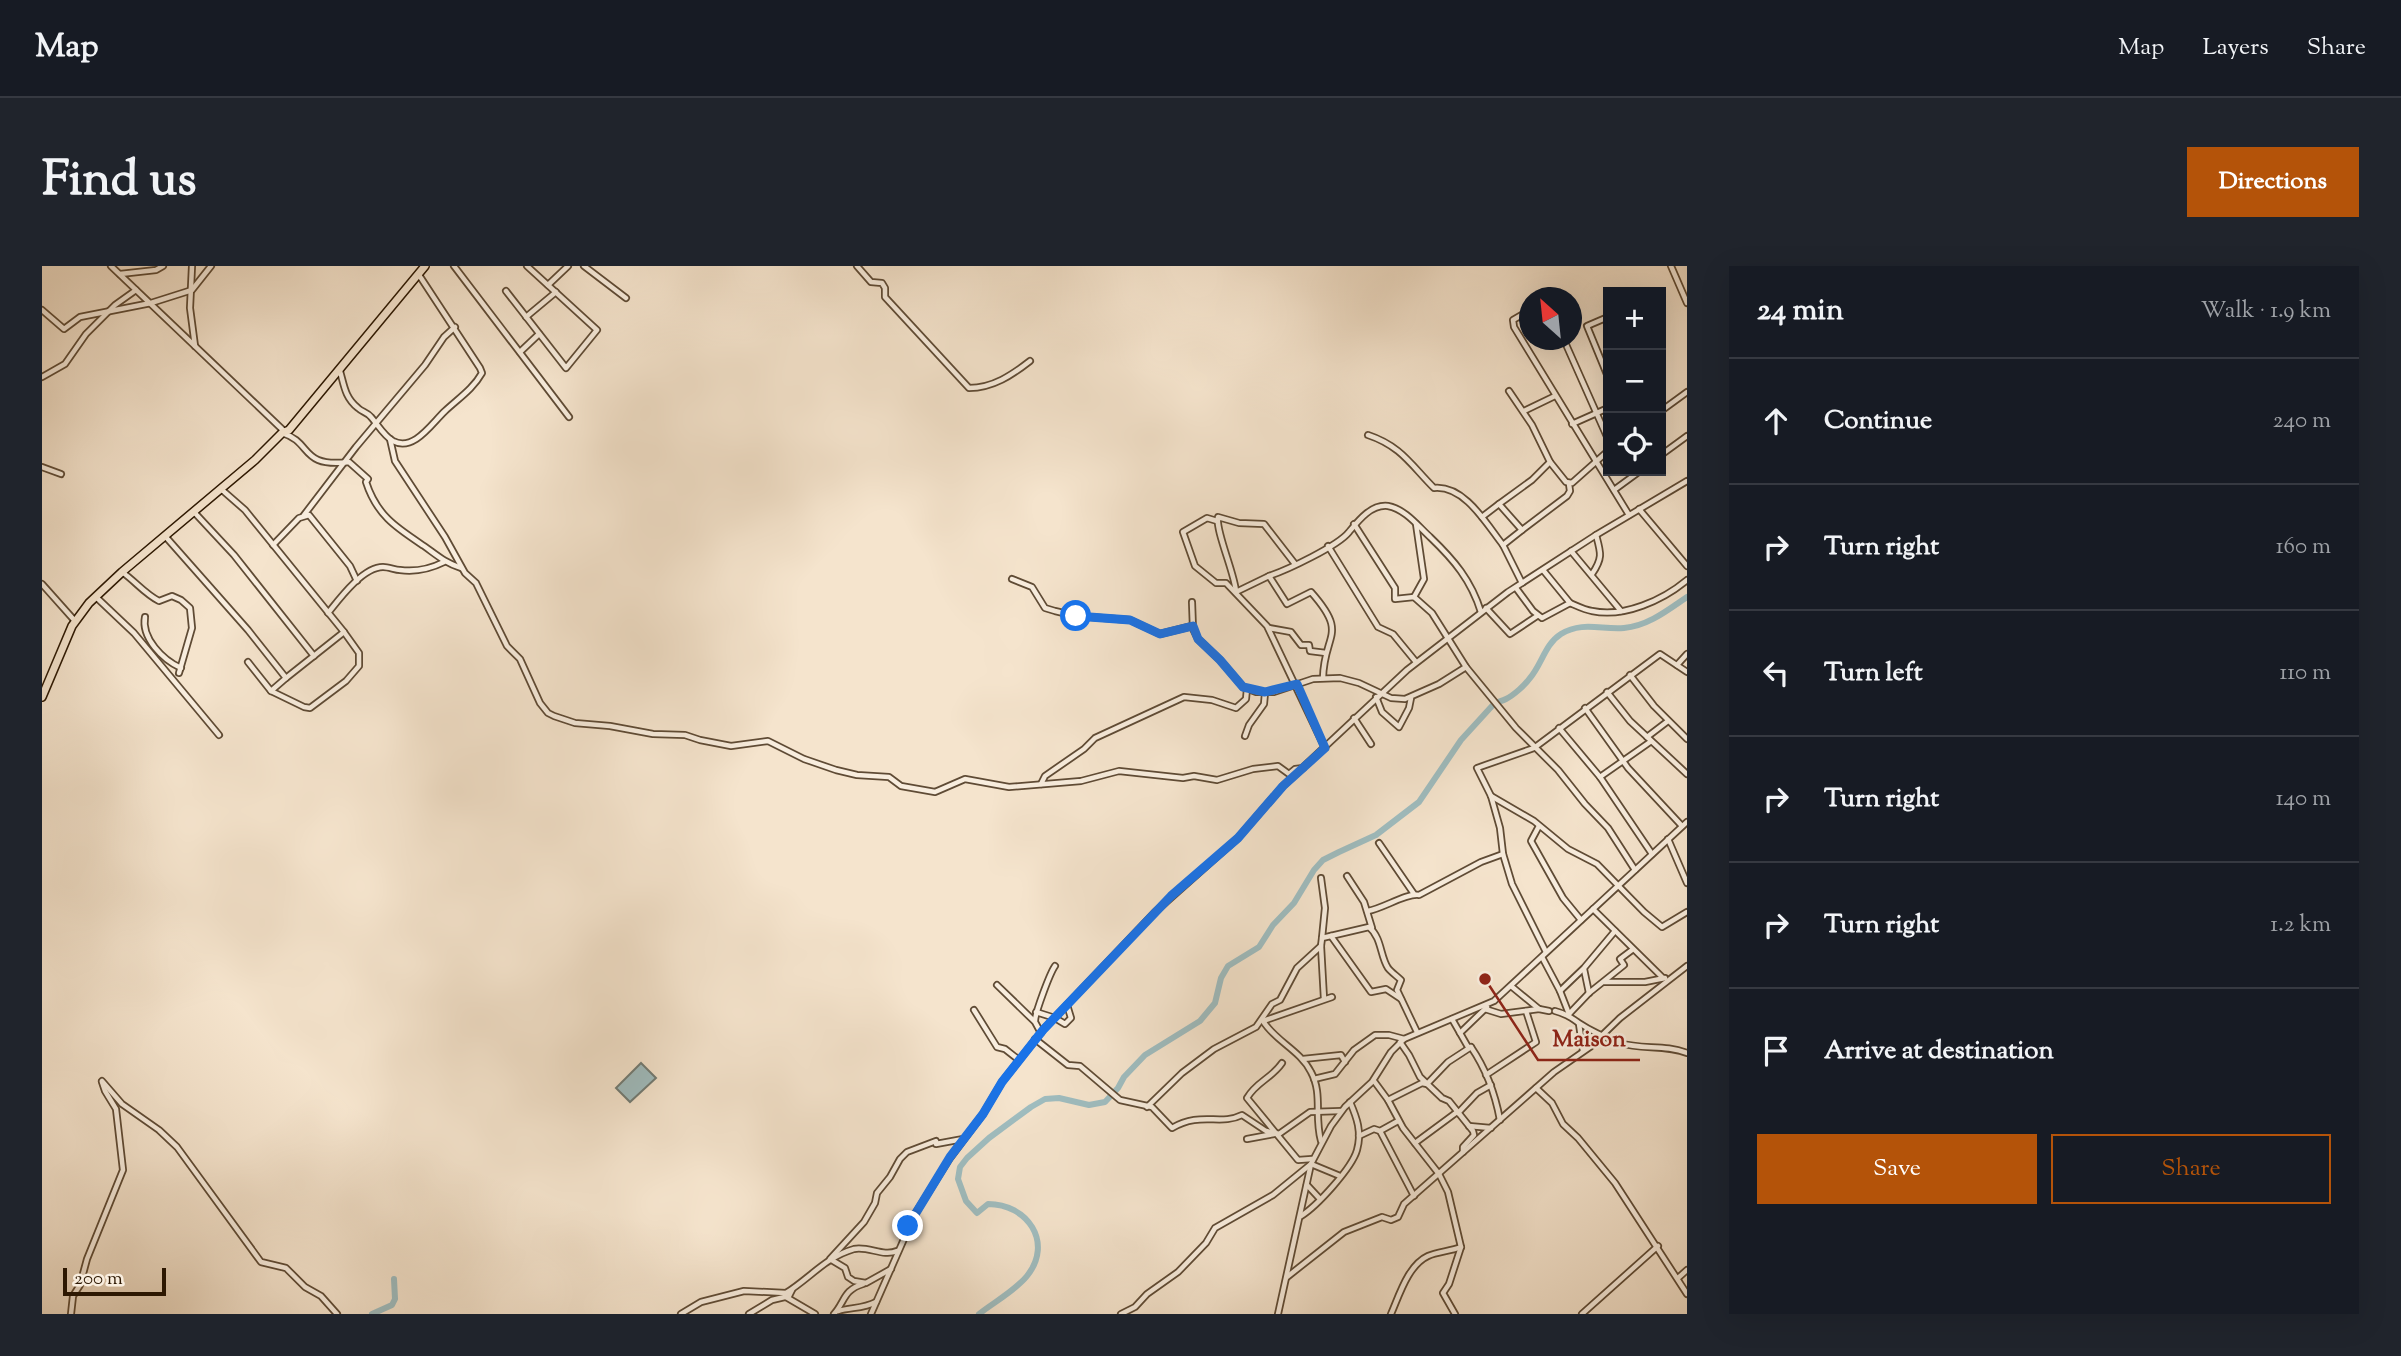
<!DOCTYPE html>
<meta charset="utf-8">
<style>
:root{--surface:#171b24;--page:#20242c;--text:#f1f3f6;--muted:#9ea1a6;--line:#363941;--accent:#b45309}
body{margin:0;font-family:"Sorts Mill Goudy",serif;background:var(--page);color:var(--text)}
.controls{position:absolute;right:21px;top:21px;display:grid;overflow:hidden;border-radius:0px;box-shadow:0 7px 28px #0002}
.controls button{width:63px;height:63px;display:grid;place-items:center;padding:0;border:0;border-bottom:2px solid var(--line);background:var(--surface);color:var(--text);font:35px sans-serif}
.compass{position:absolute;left:1477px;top:21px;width:63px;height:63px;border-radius:50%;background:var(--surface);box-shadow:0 7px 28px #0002;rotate:333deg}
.scale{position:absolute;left:21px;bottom:18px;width:103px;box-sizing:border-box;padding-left:7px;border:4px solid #2d1802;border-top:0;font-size:19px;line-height:24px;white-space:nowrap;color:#2d1802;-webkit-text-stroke:5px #f8edde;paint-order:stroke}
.stop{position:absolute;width:21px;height:21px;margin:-16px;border:5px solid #1a73e8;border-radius:50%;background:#fff}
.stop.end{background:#1a73e8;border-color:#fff;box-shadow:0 2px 7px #0008}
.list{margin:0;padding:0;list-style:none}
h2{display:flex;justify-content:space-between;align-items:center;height:91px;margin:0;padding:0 28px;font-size:30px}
h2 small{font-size:23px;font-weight:400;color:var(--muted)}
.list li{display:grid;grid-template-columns:46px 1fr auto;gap:21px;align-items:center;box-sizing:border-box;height:126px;padding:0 28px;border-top:2px solid var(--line)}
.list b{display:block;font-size:26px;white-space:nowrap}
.list em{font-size:23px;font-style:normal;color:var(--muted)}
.actions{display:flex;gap:14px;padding:21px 28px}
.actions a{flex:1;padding:16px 0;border:2px solid var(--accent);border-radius:0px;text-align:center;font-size:24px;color:var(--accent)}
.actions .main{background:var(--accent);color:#fff}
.icon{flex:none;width:38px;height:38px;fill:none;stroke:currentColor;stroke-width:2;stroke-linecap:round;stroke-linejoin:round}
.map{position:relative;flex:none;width:1645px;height:1048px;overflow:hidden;border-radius:0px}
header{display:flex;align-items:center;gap:42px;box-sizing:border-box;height:98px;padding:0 35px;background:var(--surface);border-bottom:2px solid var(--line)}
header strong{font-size:33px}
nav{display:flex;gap:38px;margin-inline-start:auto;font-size:24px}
.intro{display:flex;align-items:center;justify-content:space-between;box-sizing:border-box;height:168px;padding:0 42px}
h1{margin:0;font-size:49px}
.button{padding:18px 32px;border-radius:0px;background:var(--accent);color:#fff;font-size:24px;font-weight:700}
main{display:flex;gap:42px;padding:0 42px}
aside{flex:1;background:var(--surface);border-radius:0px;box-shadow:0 7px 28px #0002}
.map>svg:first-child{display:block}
.water{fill:#9fbdc0;stroke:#717b74;stroke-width:2}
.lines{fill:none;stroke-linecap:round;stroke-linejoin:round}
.river{stroke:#9fbdc0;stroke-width:6}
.minor-casing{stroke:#5f4b35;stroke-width:8}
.major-casing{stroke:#2d1802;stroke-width:10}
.minor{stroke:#f8edde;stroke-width:4.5}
.major{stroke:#f5e4cd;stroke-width:7}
.route{stroke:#1a73e8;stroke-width:9}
.leader{fill:none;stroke:#8f2418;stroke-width:2.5}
.callout-dot{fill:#8f2418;stroke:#f8edde;stroke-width:2.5}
.callout-label{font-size:23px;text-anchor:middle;font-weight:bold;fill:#8f2418;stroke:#f8edde;stroke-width:5;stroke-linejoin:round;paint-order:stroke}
</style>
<header>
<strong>Map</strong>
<nav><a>Map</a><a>Layers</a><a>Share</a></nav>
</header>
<div class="intro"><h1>Find us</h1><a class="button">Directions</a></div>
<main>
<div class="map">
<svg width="1645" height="1048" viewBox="0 0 1645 1048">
<rect width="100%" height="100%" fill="#f5e4cd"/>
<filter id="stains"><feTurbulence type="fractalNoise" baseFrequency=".00286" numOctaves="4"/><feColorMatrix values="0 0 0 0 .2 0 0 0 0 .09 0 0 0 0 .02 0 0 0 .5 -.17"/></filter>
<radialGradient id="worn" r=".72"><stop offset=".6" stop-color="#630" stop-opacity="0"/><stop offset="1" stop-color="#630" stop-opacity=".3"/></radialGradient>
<!-- water -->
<polygon class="water" points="599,797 614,812 588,836 574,822"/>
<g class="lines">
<!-- river -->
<g class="river">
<polyline points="330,1048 350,1039 353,1033 352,1013"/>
<path d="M937 1048C952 1036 973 1025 985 1010 1012 976 985 938 946 938L935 947 924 935 916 913 918 901 925 892 947 872 989 841 1003 833 1017 832 1047 839 1063 836 1076 822 1082 811 1103 789 1158 755 1173 737 1179 712 1186 700 1217 681 1231 659 1252 637 1272 604 1281 594 1297 586 1334 569 1377 536 1419 474 1450 440C1455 435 1458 436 1464 433 1472 429 1483 419 1488 412 1500 398 1503 378 1519 368 1540 355 1560 364 1582 362 1606 360 1626 344 1645 331"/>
</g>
<!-- minor casing -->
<g class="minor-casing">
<g id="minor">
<path d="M69 0 242 165 240 167C271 176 257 202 307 196L326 213 324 216C335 250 355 262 382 280 396 290 402 296 419 302"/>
<polyline points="150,0 148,42 153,80"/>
<polyline points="412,0 527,151"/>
<polyline points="542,0 584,32"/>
<path d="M815 0 829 16 840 17 843 22V31L927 122C951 122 970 109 988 95"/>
<polyline points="1629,0 1645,37"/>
<polyline points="78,8 114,4 121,0"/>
<polyline points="506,19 526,0"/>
<polyline points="464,25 524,102 555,64 485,0"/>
<polyline points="0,44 22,63 38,51 109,37 150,24 169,0"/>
<polyline points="1488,44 1471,54 1472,61 1587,249"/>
<polyline points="484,51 514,26"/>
<polyline points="1566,51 1545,60 1566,111"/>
<polyline points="1522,74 1566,173"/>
<polyline points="478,86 497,68"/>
<path d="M298 105C302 119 303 132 316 142 320 146 325 146 329 151 336 159 342 170 351 175 372 186 390 157 403 145 417 132 431 123 440 107L438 102 377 9"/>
<polyline points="0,111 23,98 44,68 73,39 94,24"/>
<polyline points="1467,125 1490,159 1508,196 1490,214 1457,238 1480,264 1461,279 1480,317"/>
<polyline points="1482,145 1513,130"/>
<polyline points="1619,145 1645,126"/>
<polyline points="1530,158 1566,142"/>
<path d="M1326 169C1359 180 1369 199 1392 222 1423 219 1445 259 1461 279"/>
<polyline points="348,173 353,195 403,271 423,307 434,317 465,380 478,393 498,437 506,447 512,450 533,457 568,460 611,468 643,469 658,474 689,480 726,475 762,493 794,504 815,509 847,511 859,520 893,526 923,513 967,521 1039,515 1077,505 1141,512 1152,510 1175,514 1211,503 1236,500 1247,508 1253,503 1261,502"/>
<polyline points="1619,189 1645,170"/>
<polyline points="1508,196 1524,216 1530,217 1566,185"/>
<polyline points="0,201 19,208"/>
<polyline points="179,223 203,244 302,366 317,387 317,400 304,415 268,442 262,441 229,425 206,396"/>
<polyline points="1572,224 1598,205"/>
<polyline points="1597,243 1645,300"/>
<polyline points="152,246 192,289 272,390"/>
<polyline points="262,249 314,181 383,99 402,71 413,61"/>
<polyline points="1440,251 1457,238"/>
<polyline points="1175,255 1165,252 1141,266 1153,300 1174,317 1184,317 1225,360 1283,482"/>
<polyline points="1312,258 1353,322 1353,333 1372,331 1390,347 1424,401 1474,462 1516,504 1543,538 1566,562 1593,604"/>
<polyline points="1480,264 1525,230 1528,225 1527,218"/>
<polyline points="123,270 206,364 244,412 229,425"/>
<polyline points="231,279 257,252 267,249 308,300 315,315"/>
<polyline points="1286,280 1336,361 1351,368 1374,396"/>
<polyline points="1529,285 1579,345"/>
<path d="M1253 298 1222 258 1197 257 1176 251C1173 264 1193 308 1194 326L1227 310 1245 338 1269 326C1307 369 1282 367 1281 412"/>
<polyline points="1501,304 1528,337"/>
<path d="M80 306C93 315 103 328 117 335L130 330 139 334 148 342 150 362 137 407"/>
<path d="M1550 308C1561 292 1559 287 1554 269"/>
<path d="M1227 310C1245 304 1296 280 1307 266 1316 255 1329 238 1346 240 1363 243 1376 260 1388 271 1412 294 1429 314 1439 346"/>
<polyline points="970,313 990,321 1003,342 1013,345 1034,350 1088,354 1118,368 1150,360"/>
<polyline points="0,318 33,355"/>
<path d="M1474 322 1491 345 1500 352 1528 337C1535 340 1543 344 1550 345 1582 352 1621 334 1645 314"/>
<polyline points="54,331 92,367 177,469"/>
<polyline points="1372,331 1382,313 1374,258"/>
<polyline points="1150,336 1151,363 1156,373 1178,394 1201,421 1214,426 1232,426 1271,413 1298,412 1317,417 1349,432 1363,433 1397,418 1424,401"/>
<polyline points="1444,342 1468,368 1495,350"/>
<path d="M286 347C298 332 321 301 341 301 347 301 353 304 358 304 373 306 388 303 402 296"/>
<path d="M103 351C99 372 121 394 139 402"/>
<polyline points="1227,362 1249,366 1259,379 1267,379 1268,385 1284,387"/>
<polyline points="1635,399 1645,388"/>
<polyline points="1588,409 1612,440 1645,473"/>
<polyline points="244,412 302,366"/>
<polyline points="1565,426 1588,455 1645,508"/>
<polyline points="1334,431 1340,446 1357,461 1367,442 1369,432"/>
<polyline points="1543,442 1586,502 1640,560"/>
<polyline points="1312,452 1329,478"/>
<polyline points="1517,462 1558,511 1610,588"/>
<polyline points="1203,470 1207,459 1222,438 1223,427"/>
<polyline points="1605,471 1626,455"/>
<polyline points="1558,511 1608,476"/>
<polyline points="999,518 1003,510 1042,483 1053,472 1142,431 1170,434 1194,442 1204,433 1205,422"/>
<polyline points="1449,530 1492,555 1526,583 1555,598 1602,646 1620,661 1645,646"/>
<polyline points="1497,560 1489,575 1521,632 1539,654"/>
<polyline points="1626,573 1645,617"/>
<polyline points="1337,577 1372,628"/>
<polyline points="1305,610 1322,636 1330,662"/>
<polyline points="1279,612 1283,642 1280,672"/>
<polyline points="1551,643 1621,712"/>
<path d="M1326 645C1342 642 1364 627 1377 629L1439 596 1461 588"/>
<polyline points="1289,670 1329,726 1344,723 1359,733"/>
<polyline points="1279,680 1282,733"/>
<polyline points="1504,686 1470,618 1461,588 1458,562 1449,530 1435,502 1492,482 1618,388 1645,406"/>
<polyline points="1500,691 1518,725 1527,748"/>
<polyline points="1542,703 1547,727"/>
<polyline points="1562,716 1603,716 1623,712"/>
<polyline points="955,719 993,756 999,767"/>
<polyline points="1469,720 1497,743 1507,745"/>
<polyline points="1518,725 1542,702 1573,665"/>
<polyline points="1443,743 1459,748 1497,743"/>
<polyline points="932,744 955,781 963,783 977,794"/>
<path d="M1513 745C1524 748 1528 751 1537 757 1549 765 1565 772 1578 777 1600 784 1623 778 1645 787"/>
<polyline points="994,746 1013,752 1023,758 1029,752 1025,739"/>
<polyline points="1527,748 1547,727 1582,699 1578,693 1590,684"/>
<path d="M1410 753 1426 781H1429C1444 803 1453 827 1458 854"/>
<path d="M993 755C993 747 1008 707 1013 700"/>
<polyline points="1537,758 1541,785"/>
<polyline points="1418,767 1445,741"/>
<path d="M993 773 1026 799 1038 800 1078 834 1110 841 1130 862C1159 845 1178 860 1200 849L1224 865 1237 868 1268 846 1299 845"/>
<polyline points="1358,776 1367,789 1378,811 1400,832 1407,835 1431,865 1432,869 1421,881 1421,886"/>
<polyline points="1261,793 1299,789 1303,796"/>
<path d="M1240 797C1230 812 1214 816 1205 832L1256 894 1270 893"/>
<polyline points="1444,809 1494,776 1484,745"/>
<polyline points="1272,813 1293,808 1312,784 1333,769 1347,769 1362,773"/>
<polyline points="60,815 80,838 117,864 135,881 219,996 244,1002 263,1021 279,1030 295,1048"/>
<polyline points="1332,815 1346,834 1361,862 1397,908 1406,926 1419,981 1407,1018 1401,1027 1413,1048"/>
<polyline points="1494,822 1510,837 1521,858 1536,872 1573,917 1645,1028"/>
<polyline points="1346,834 1380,817 1385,818 1406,796 1429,781"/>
<path d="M1105 841 1140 807 1172 783 1214 761 1230 738 1238 734 1255 702 1279 680 1280 672 1327 661C1340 672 1338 690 1346 702 1349 706 1355 710 1359 714L1355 724 1375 766"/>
<polyline points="1416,847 1435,827 1449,819"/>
<polyline points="1427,860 1449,862"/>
<polyline points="1338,865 1372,930"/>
<polyline points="1317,870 1332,863 1338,865 1356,855"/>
<polyline points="1205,873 1232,868"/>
<path d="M1279 875C1272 850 1281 828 1269 806 1258 784 1233 775 1221 755L1290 731"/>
<polyline points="1373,877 1415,846"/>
<polyline points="1265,919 1278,933"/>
<path d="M1259 950C1275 940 1310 902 1315 884 1320 866 1315 852 1308 836"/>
<polyline points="849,1003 824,1017 812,1015 806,1011 803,1002 788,993 822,956 833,937 835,927 848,911 858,893 865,886 894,875 894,878 921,873"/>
<polyline points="1245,1011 1302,966 1340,951 1349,954 1356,951 1362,938 1512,806 1548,781 1578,752 1645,700"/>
<polyline points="1636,1012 1645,1004"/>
<polyline points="744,1031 773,1048"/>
<path d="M796 1045C809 1041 821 1043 834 1036"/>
<polyline points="29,1048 31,1030 38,1019 45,993 81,904 74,843 63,825 60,816"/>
<path d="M639 1048 659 1036 702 1025 744 1027C768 1012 784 991 812 983 827 980 841 991 855 985"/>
<polyline points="707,1048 730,1034 747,1030 750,1024"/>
<path d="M792 1048C803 1036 801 1024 821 1018"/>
<polyline points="829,1048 873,948 908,892 941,848 960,816 1001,764 1113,646 1196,572 1241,520 1365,404 1466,326 1554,269 1645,215"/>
<polyline points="1079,1048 1093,1041 1105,1028 1136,1006 1164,977 1173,962 1231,929 1269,898 1298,910"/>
<polyline points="1236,1048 1269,898 1289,860 1303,841 1330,816 1349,786 1362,773 1452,735 1645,556"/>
<path d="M1349 1048C1357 1030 1366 999 1386 990 1395 986 1409 985 1419 981"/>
<polyline points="1540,1048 1616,980"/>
</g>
</g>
<!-- major casing -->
<g class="major-casing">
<polyline id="major" points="0,431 30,360 47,337 80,306 213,194 240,167 247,164 383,0"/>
</g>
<!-- minor -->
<use href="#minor" class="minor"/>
<!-- major -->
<use href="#major" class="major"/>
</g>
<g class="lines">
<!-- route -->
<polyline class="route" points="866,960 908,891 941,848 960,816 1001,764 1129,630 1196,572 1241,520 1283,482 1255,418 1223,426 1201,421 1178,394 1156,373 1151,360 1118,368 1088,354 1034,350"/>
</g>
<!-- callouts -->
<path class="leader" d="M1443 713L1496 794H1598"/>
<circle class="callout-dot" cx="1443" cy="713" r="7"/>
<g class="callout-label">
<text x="1547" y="780">Maison</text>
</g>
<rect width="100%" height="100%" filter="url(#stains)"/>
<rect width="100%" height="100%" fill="url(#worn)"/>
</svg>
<div class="controls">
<button>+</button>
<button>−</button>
<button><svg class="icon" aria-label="locate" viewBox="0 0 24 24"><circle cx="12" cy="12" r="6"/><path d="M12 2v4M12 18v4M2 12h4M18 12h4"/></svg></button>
</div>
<svg class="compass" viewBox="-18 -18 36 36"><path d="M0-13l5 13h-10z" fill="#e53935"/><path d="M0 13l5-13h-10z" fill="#9ea1a6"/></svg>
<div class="scale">200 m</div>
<div class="stop" style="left:1034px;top:350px"></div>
<div class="stop end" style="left:866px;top:960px"></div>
</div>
<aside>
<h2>24 min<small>Walk · 1.9 km</small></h2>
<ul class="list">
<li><svg class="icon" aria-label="ahead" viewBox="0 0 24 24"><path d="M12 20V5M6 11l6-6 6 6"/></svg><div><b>Continue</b></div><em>240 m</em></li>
<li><svg class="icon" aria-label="right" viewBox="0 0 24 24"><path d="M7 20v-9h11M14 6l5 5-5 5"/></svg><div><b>Turn right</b></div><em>160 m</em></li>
<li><svg class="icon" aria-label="left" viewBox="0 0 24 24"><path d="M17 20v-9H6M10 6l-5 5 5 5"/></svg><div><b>Turn left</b></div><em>110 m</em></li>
<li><svg class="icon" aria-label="right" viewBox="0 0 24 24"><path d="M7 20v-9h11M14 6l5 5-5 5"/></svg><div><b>Turn right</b></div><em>140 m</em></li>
<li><svg class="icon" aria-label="right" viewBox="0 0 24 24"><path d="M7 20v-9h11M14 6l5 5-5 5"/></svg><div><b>Turn right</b></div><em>1.2 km</em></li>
<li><svg class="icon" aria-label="arrive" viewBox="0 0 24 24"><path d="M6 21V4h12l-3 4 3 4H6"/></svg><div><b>Arrive at destination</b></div></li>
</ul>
<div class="actions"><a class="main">Save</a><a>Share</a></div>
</aside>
</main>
